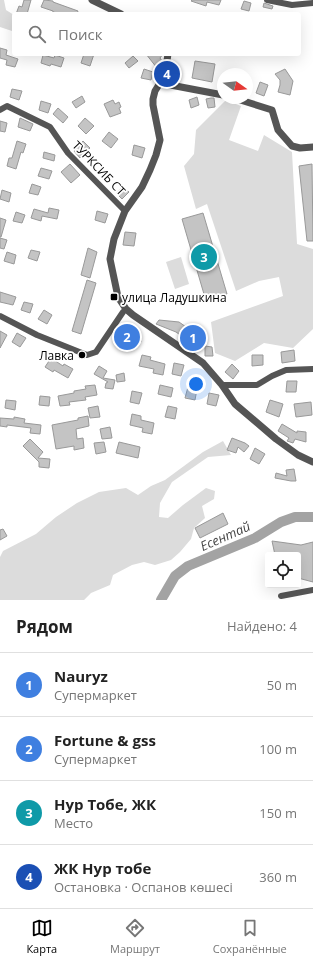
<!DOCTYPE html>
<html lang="ru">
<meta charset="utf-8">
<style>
:root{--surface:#fff;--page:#f6f6f6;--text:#222;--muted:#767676;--line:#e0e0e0;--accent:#000}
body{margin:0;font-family:"Open Sans",sans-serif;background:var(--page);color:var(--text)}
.controls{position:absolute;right:12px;bottom:12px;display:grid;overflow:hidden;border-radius:4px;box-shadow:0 4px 16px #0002}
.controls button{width:36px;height:36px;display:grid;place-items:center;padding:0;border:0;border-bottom:1px solid var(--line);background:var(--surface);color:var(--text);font:20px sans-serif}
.compass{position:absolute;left:217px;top:68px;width:36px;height:36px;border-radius:50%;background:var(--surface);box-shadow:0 4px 16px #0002;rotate:105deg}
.you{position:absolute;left:196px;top:384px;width:14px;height:14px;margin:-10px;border:3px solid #fff;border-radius:50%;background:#1a73e8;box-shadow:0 0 0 6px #1a73e833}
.badge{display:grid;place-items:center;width:26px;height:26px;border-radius:50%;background:var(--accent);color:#fff;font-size:13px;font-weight:700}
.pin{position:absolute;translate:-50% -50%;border:2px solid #fff;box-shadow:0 1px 4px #0006}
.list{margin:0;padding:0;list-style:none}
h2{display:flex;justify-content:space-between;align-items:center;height:52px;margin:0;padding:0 16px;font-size:17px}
h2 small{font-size:13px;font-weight:400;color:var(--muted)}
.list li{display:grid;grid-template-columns:26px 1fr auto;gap:12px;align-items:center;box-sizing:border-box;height:64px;padding:0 16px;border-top:1px solid var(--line)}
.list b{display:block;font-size:15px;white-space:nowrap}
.list p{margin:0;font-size:13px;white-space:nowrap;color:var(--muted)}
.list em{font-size:13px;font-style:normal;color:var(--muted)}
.icon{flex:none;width:22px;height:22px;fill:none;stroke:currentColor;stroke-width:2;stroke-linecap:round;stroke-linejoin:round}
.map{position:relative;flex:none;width:313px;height:600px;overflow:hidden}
.search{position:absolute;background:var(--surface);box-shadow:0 4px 16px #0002;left:12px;right:12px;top:12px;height:44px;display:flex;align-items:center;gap:10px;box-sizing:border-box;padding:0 14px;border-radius:4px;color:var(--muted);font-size:15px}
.sheet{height:308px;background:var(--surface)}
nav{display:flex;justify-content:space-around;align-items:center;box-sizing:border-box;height:56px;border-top:1px solid var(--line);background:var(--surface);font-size:11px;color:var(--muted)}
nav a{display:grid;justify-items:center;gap:2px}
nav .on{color:var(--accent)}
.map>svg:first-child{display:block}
.green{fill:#dcdcdc}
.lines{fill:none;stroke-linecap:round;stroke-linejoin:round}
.river{stroke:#a3a3a3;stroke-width:10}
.building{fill:#c4c4c4;stroke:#999}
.minor{stroke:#555;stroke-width:6}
.tertiary{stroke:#555;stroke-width:7}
.poi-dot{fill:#000;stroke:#fff;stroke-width:1.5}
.labels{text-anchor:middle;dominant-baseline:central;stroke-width:3.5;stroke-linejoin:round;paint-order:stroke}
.street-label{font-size:12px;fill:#000;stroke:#fff}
.poi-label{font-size:12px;fill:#000;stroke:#fff;text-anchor:start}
.water-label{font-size:13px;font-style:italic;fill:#444;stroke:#fff}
</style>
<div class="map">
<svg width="313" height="600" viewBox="0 0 313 600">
<rect width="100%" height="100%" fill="#fff"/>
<!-- green -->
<g class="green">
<polygon points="0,0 4,0 6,10 14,15 14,27 12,31 0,27"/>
<polygon points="226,100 241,106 229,140 258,151 264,135 292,152 297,244 313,249 313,329 293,348 264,343 235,361 215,353 211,322 283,296 279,277 259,281 236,291 207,204 196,209 184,166 194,154 196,130"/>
<polygon points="181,257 189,284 175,289 166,262"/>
<polygon points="223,441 231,455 208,457 172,482 160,503 159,517 168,518 183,505 206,488 215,491 214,499 202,506 205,518 194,528 191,539 180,552 171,560 155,565 144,562 132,565 113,575 110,585 91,593 84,600 0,600 0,557 3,551 36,534 56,517 77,503 99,492 126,488 138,495 151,486 165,480 203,452"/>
</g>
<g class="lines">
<!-- river -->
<polyline class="river" points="161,600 175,576 188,566 255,538 281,522 295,517 313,517"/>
</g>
<!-- building -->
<g class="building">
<polygon points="24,0 31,0 27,14 16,14 19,6 22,7"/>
<polygon points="44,0 53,1 53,2 78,11 77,14 61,14 53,12 53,11 41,7"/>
<polygon points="192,0 221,0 219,5 207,2 206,6 191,1"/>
<polygon points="244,1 251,3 249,11 241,9"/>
<polygon points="264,3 273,6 272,9 263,7"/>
<polygon points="0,48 7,50 6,55 18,59 15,67 6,65 7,60 0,58"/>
<polygon points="84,54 94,54 90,66 81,63"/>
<polygon points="146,54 163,54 160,58 162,61 161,65 157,68"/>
<polygon points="43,55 54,58 55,55 64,58 61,67 51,64 50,66 41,63"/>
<polygon points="133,56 138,61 129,68 125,63"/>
<polygon points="195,61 215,64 212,82 192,78"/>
<polygon points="144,69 153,72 151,80 141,78"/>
<polygon points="285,69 293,81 290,95 278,92 280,85 280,80 275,74"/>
<polygon points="260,82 268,85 264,96 256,93"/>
<polygon points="12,89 22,91 19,100 10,97"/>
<polygon points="82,96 85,102 76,108 72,102"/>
<polygon points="197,97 199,105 191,108 189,100"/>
<polygon points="211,98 214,98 215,107 208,108 206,99"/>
<polygon points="113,100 115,104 119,102 121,107 119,108 121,113 110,117 104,104"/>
<polygon points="41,101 51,104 48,113 39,110"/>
<polygon points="58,108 68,117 63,123 53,114"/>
<polygon points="20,118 33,124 30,131 18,127"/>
<polygon points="85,118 94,126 86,134 78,126"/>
<polygon points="0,121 7,123 5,132 0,131"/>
<polygon points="109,132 118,139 111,148 102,141"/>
<polygon points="17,141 26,144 23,153 21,152 16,169 7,166 9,158 12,158"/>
<polygon points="83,141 90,148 80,158 74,151"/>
<polygon points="134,145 145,148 142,158 132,155"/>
<polygon points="44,152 55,155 54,161 43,158"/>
<polygon points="70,164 80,175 71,183 61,172"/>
<polygon points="312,164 313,241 307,241 299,166"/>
<polygon points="41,168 52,171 49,179 38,176"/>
<polygon points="32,184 41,187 38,195 29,193"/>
<polygon points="123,186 129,192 122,199 116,193"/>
<polygon points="2,190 11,193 9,202 0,199"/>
<polygon points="49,208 59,210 57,219 42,216 41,221 31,218 34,209 48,213"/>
<polygon points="97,211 108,214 105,223 95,220"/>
<polygon points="16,212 25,215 22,223 13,221"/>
<polygon points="203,213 227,294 206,301 182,219"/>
<polygon points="0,218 6,220 1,237 0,237"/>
<polygon points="125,232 136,233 134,246 123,245"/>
<polygon points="0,238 7,240 4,249 0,248"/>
<polygon points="88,248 97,252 90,278 81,275"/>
<polygon points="31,250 40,252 37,261 28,258"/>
<polygon points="7,252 16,255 14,264 4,261"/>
<polygon points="87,280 96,283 81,334 72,331"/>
<polygon points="0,292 16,297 13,305 0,302"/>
<polygon points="24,302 33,304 30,313 21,310"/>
<polygon points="44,310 52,315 47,324 38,319"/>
<polygon points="159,320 179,322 206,341 200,349 176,332 156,324"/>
<polygon points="129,325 139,332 141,342 119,349 115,336 117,330"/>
<polygon points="0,331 7,335 0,348"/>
<polygon points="17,333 26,338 20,347 12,342"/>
<polygon points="205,346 212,347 213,356 205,356"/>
<polygon points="294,350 295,361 282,363 281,352"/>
<polygon points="142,355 151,357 150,360 165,364 163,375 153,373 154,369 139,366"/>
<polygon points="252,355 263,355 263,365 252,366"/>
<polygon points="51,358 63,366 64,364 73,369 68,378 54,370 53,372 45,367"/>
<polygon points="174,363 184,365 181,376 172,374"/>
<polygon points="232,364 239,371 233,379 225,372"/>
<polygon points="99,366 107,371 103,378 115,380 113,389 105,388 106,383 108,382 94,374"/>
<polygon points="124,373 125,381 117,382 116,375"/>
<polygon points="287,381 297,381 296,392 286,392"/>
<polygon points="95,385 97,395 85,397 86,400 69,402 70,405 60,406 58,396 74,393 74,391 86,389 85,386"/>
<polygon points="160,385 173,388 171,397 158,394"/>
<polygon points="188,387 197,389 195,400 185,398"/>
<polygon points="132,391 142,393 139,404 130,402"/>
<polygon points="209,393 219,395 216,406 207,404"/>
<polygon points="40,396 50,397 49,406 39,405"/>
<polygon points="6,400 16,401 15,410 5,408"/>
<polygon points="270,400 283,404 279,417 266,412"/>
<polygon points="311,402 312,415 296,417 294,404"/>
<polygon points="98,406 100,417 90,418 88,408"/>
<polygon points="168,406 177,408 175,419 165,417"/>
<polygon points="132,414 141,416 141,420 154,423 152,434 142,432 143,428 130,425"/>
<polygon points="88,416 89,426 76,429 77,439 83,438 84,448 74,450 74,446 56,449 52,425 78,420 78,418"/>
<polygon points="14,417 25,419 24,423 41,425 40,434 30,433 31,428 7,425 7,427 0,426 0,418 14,419"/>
<polygon points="282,424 297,433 297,431 306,432 306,442 295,439 293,443 287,441 289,438 278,431"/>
<polygon points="110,427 112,438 102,439 100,429"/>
<polygon points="232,438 245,443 249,446 244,452 238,447 236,453 227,450"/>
<polygon points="30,439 43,452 38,458 50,459 49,468 39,467 39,462 23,446"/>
<polygon points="104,442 106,452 96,454 94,443"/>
<polygon points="119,442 140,447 138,458 116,453"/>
<polygon points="255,448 265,454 259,464 250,459"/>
<polygon points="294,469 296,481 291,481 275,478 276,473 287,476 286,470"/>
<polygon points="223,513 228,524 200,538 195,528"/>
<polygon points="3,529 7,536 0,540 0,530"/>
<polygon points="272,541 301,545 313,542 313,582 298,578 298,555 275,555"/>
</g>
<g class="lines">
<!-- minor -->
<g class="minor">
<polyline points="267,0 292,5 313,3"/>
<polyline points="0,110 7,106 50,127 68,153 125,211"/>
<polyline points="0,316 37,335 87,355 96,352 123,312 126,309"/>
<polyline points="222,385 257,385 272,376 286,370 313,369"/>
<polyline points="281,596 313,590"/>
</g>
<!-- tertiary -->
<g class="tertiary">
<polyline points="92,0 121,14"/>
<polyline points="168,54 166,67 160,83 155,91 153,99 153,105 160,140 156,155 150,170 142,187 125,211 114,239 110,259 118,297 126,309 133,315 203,363 222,385 235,404 276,439 298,455 313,462"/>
<polyline points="160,83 223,95"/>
<polyline points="234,98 272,110 278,130 292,146 300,148 313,147"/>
</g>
</g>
<!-- markers -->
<g class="poi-dot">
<rect x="110" y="293" width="8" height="8" rx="2"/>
<circle cx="82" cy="355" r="4"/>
</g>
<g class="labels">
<!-- street labels -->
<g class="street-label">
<text transform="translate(99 168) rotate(46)">ТУРКСИБ СТ</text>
</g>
<!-- poi labels -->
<g class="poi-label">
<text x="122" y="297">улица Ладушкина</text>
<text x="74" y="355" text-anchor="end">Лавка</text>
</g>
<!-- water labels -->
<g class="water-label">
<text transform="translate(225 536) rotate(-24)">Есентай</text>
</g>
</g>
</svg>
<div class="controls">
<button><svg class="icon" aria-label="locate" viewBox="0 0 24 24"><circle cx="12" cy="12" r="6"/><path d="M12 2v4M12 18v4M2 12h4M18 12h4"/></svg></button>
</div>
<svg class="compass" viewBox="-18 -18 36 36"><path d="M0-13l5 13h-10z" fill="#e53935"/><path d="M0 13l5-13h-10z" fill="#767676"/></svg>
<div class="you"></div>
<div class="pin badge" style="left:193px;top:338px;background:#3f7fe0">1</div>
<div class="pin badge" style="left:127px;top:337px;background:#3f7fe0">2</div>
<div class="pin badge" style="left:204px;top:257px;background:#0f9aa8">3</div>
<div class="pin badge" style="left:167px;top:74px;background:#1a4fb4">4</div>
<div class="search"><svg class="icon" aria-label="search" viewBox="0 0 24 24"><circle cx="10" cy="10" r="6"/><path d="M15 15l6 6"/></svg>Поиск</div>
</div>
<section class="sheet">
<h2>Рядом<small>Найдено: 4</small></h2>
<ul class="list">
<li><span class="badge" style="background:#3f7fe0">1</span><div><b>Nauryz</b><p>Супермаркет</p></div><em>50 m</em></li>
<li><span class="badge" style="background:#3f7fe0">2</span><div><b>Fortune &amp; gss</b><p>Супермаркет</p></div><em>100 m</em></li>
<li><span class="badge" style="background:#0f9aa8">3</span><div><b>Нур Тобе, ЖК</b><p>Место</p></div><em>150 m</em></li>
<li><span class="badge" style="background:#1a4fb4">4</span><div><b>ЖК Нур тобе</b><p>Остановка · Оспанов көшесі</p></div><em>360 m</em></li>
</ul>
</section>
<nav>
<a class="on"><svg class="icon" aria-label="map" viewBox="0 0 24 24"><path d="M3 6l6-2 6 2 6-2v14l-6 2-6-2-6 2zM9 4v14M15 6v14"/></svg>Карта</a>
<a><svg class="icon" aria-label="directions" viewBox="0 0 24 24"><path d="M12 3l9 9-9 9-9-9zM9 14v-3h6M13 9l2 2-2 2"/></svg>Маршрут</a>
<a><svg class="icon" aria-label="saved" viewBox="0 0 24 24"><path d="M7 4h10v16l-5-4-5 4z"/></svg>Сохранённые</a>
</nav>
